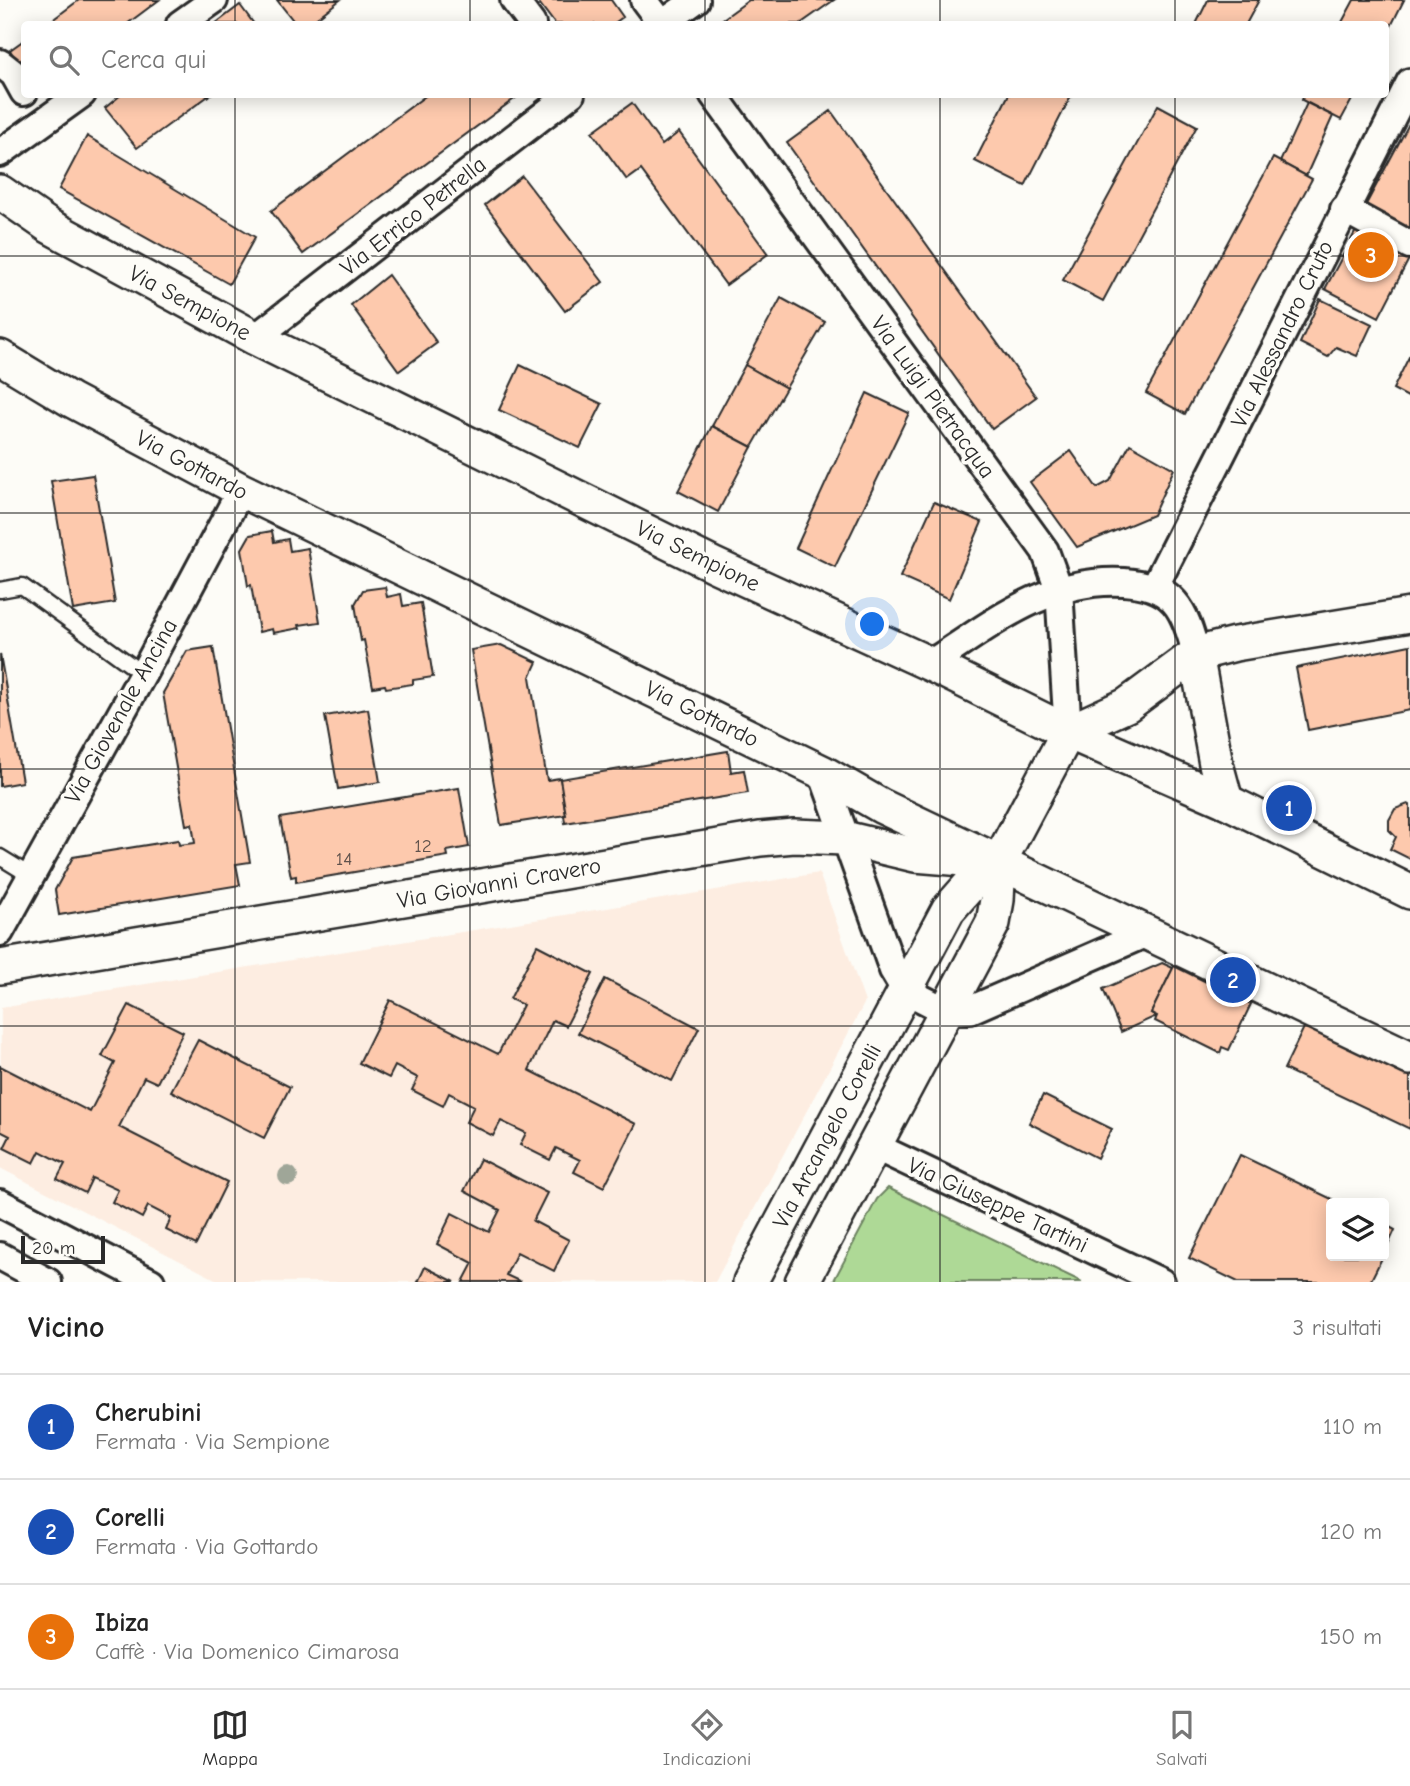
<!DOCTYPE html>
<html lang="it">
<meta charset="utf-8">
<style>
:root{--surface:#fff;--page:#f2f2f2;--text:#222;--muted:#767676;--line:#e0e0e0;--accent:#2b2b2b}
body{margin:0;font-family:"Comic Neue",sans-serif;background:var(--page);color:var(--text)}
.controls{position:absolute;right:21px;bottom:21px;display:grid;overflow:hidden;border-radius:7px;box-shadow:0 4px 18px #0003}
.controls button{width:63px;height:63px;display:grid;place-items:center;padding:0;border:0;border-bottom:2px solid var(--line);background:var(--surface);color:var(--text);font:35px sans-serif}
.scale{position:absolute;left:21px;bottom:18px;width:84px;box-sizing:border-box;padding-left:7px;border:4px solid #2b2b2b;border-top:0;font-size:19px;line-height:24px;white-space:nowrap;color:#2b2b2b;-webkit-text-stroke:5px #fdfcf7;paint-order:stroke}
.you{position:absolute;left:873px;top:625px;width:24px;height:24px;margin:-18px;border:5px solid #fff;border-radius:50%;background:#1a73e8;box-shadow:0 0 0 10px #1a73e833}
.badge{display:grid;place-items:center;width:46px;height:46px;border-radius:50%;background:var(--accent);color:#fff;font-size:23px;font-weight:700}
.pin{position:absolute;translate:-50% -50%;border:4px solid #fff;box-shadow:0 2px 7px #0006}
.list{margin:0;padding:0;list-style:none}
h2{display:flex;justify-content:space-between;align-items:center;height:91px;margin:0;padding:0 28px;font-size:30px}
h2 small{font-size:23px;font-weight:400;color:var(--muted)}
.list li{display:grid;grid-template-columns:46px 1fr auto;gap:21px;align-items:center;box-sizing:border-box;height:105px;padding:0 28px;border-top:2px solid var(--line)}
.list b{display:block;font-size:26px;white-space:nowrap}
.list p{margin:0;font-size:23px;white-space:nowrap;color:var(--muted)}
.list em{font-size:23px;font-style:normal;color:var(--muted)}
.icon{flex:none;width:38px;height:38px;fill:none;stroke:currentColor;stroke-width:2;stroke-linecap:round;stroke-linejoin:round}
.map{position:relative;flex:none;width:1410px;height:1282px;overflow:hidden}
.search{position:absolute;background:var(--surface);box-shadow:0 4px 18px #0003;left:21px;right:21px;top:21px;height:77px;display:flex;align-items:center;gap:18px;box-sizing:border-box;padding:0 24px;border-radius:7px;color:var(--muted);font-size:26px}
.sheet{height:406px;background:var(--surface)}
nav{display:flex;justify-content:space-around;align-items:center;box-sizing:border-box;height:98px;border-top:2px solid var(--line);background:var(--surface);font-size:19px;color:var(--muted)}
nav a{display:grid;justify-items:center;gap:4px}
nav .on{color:var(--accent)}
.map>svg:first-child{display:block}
.built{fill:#fdede1}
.green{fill:#aed996;stroke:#6c8260;stroke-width:2}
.building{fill:#fdc9ad;stroke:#2b2b2b;stroke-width:2}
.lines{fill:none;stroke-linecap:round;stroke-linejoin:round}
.service-casing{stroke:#2b2b2b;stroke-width:19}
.minor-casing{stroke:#2b2b2b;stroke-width:32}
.tertiary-casing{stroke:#2b2b2b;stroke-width:38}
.service{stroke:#fdfcf7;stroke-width:14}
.minor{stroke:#fdfcf7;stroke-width:26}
.tertiary{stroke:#fdfcf7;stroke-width:33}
.tree{fill:#9fa698}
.grid{fill:none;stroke:#2b2b2b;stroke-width:2;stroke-opacity:0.55}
.labels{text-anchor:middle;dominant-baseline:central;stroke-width:7;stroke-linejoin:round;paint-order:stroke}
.number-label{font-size:19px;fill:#60524c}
.street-label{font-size:23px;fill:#2b2b2b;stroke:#fdfcf7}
</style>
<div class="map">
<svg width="1410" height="1282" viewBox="0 0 1410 1282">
<rect width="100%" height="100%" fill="#fdfcf7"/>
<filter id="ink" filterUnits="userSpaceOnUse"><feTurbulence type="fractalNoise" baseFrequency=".0143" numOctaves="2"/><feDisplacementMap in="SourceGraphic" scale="14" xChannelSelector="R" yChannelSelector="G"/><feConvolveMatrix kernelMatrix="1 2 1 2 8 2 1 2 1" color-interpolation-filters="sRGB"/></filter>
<g filter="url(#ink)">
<!-- built -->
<polygon class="built" points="819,873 865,1002 715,1282 221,1282 0,1168 1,1008"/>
<!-- green -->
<polygon class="green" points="888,1188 1082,1282 833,1282 877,1199"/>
<!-- building -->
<g class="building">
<polygon points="79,0 159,0 127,24 47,24"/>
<polygon points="277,0 340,0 309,24 296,24"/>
<polygon points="537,0 611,0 623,17 613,24 555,24"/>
<polygon points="749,0 834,0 800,24 716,24"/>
<polygon points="1208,0 1259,0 1246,24 1196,24"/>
<polygon points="1354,0 1404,0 1386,36 1386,24 1341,24"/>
<polygon points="240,5 254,24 215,24"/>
<polygon points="24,40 24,74 10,50"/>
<polygon points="122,94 211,94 137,148 105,108"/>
<polygon points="428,94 521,94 303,254 271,211"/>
<polygon points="1009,94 1072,94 1025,186 975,161"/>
<polygon points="1304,94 1355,94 1341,120 1302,100"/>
<polygon points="632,103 662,145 679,132 768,254 726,285 641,170 627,180 592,132"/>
<polygon points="1307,103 1333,116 1306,176 1280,162"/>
<polygon points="1158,105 1197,126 1103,301 1063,280"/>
<polygon points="831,111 1036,397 992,429 787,143"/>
<polygon points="1410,122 1410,226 1405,236 1362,212"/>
<polygon points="87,136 255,237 229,284 59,189"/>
<polygon points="1273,158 1312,179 1185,414 1146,393"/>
<polygon points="522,176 603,282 565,311 485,205"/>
<polygon points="1360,223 1410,257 1379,317 1325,289"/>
<polygon points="388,275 437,343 399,371 351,305"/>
<polygon points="781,298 825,322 786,388 745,365"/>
<polygon points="1320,299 1372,324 1357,356 1336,347 1328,357 1300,343"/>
<polygon points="1410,355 1410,398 1393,389"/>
<polygon points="520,365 602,404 580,448 499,410"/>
<polygon points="745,365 786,388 752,447 712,426"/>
<polygon points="867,393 909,413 835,567 796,548"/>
<polygon points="712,426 752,447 718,512 678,491"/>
<polygon points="1130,444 1174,469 1153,515 1077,547 1030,482 1071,451 1097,488 1110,481"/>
<polygon points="93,475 115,603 73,610 51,481"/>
<polygon points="934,502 982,522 949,599 900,577"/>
<polygon points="272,531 274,542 288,539 290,551 308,548 320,622 299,625 300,628 273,633 272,629 259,632 251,585 248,586 242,549 250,535"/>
<polygon points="385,587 387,597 401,594 403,606 421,603 433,677 413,680 413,684 386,688 385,685 373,687 364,640 361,641 355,604 363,590"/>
<polygon points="501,645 537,662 530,677 547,780 560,778 566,815 501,825 471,650"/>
<polygon points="1410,645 1410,710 1308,730 1296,668"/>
<polygon points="213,647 250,862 236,864 240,885 59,915 55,890 73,857 178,840 179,845 195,843 192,824 186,825 163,693 187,651"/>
<polygon points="0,654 22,782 0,786"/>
<polygon points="368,709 380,782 338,789 325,716"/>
<polygon points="728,751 731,772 744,770 748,793 565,823 564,815 566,815 560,779"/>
<polygon points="459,788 469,847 447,851 448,856 296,882 296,876 291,877 280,818"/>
<polygon points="1408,804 1410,805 1410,859 1390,849 1396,837 1389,830 1389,820 1395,809"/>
<polygon points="537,945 593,974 566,1026 553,1020 529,1070 636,1124 604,1187 574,1172 580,1160 556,1148 550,1160 520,1145 526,1133 501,1121 493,1136 466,1122 474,1106 449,1093 443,1106 412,1090 418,1078 395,1066 389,1078 359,1063 390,1000 498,1054 523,1005 510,999"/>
<polygon points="1162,963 1173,968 1151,1013 1157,1016 1157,1018 1154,1017 1121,1032 1103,989"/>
<polygon points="1174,966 1251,1004 1229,1050 1222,1047 1220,1053 1155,1021 1157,1016 1151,1013"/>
<polygon points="605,979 699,1028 672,1081 578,1033"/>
<polygon points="129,1005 183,1032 157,1083 144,1077 119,1127 227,1182 196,1245 166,1230 171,1218 148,1206 142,1218 112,1202 118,1190 92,1178 85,1193 57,1179 65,1164 40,1151 34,1163 4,1148 10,1136 0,1131 0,1066 90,1112 115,1063 102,1056"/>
<polygon points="1310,1015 1410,1062 1410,1129 1284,1069"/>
<polygon points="198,1040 290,1087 264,1138 171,1091"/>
<polygon points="1043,1095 1112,1129 1097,1158 1029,1123"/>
<polygon points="1240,1155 1340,1203 1331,1203 1331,1256 1383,1256 1370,1282 1238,1282 1189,1258"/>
<polygon points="480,1159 547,1193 533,1221 569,1240 554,1271 517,1252 506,1275 521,1282 463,1282 473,1263 437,1244 452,1213 489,1232 500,1210 464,1191"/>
<polygon points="1384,1224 1395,1230 1384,1254"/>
<polygon points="425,1267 455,1282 418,1282"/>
</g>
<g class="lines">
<!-- service casing -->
<g class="service-casing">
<g id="service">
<polyline points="0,590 22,586 143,674"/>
<polyline points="0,857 31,876"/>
</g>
</g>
<!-- minor casing -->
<g class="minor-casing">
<g id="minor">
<polyline points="514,0 532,24"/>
<polyline points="644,0 662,24"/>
<polyline points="180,24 214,0"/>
<polyline points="662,24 696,0"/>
<polyline points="0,63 14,74 24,92"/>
<polyline points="713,94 1045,551 1059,589 1068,732"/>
<polyline points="0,153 82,94"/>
<polyline points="1344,209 1410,245"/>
<polyline points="255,338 571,94"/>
<polyline points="1155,586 1410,82"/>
<path d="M930 664C990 625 1048 577 1124 582 1173 585 1185 608 1196 654"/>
<polyline points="822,772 893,970 905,990 946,1011 970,1010 1149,932"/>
<polyline points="0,932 143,674 241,490"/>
<polyline points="874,1146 1161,1282"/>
<polyline points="0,1203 151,1282"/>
<polyline points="0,1256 48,1282"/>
</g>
</g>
<!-- tertiary casing -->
<g class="tertiary-casing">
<g id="tertiary">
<polyline points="0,192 49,226 255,338 714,565 930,664 1068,732 1226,801 1410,892"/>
<polyline points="0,357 71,400 241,490 822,772 881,806 1410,1058"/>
<polyline points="1196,654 1216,764 1226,801"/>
<polyline points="1068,732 1127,705 1196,654 1235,644 1410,615"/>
<polyline points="0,967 760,839 794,836 844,838 915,855 975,860"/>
<polyline points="750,1282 948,910 970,885 999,862 1068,732"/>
<polyline points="802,1282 993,923 997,900 999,862"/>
</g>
</g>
<!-- service -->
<use href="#service" class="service"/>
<!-- minor -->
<use href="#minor" class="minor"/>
<!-- tertiary -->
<use href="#tertiary" class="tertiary"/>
</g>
<!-- trees -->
<circle class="tree" cx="288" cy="1176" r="10"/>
</g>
<!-- grid -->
<path class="grid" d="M235 0V24M470 0V24M705 0V24M940 0V24M1175 0V24M235 94V1282M470 94V1282M705 94V1282M940 94V1282M1175 94V1282M0 256H1410M0 513H1410M0 769H1410M0 1026H1410"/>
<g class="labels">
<!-- number labels -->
<g class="number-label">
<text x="423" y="846">12</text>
<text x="344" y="859">14</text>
</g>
<!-- street labels -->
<g class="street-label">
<text transform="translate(413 216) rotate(-38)">Via Errico Petrella</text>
<text transform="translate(190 303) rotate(28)">Via Sempione</text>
<text transform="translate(1282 334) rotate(-64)">Via Alessandro Cruto</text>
<text transform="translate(933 397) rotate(54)">Via Luigi Pietracqua</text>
<text transform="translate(192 465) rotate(28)">Via Gottardo</text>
<text transform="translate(698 556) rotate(26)">Via Sempione</text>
<text transform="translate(121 711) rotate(-61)">Via Giovenale Ancina</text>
<text transform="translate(702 714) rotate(26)">Via Gottardo</text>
<text transform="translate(499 883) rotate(-10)">Via Giovanni Cravero</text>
<text transform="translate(827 1136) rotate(-62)">Via Arcangelo Corelli</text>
<text transform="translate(998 1205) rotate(25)">Via Giuseppe Tartini</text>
</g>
</g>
</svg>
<div class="controls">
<button><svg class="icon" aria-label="layers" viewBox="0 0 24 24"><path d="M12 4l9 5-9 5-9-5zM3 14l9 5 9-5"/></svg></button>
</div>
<div class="scale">20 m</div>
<div class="you"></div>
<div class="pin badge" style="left:1289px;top:808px;background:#1a4fb4">1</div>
<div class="pin badge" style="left:1233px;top:980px;background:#1a4fb4">2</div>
<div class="pin badge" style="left:1371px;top:255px;background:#e8710a">3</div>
<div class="search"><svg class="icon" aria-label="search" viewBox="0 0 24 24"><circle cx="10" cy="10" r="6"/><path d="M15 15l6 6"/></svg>Cerca qui</div>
</div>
<section class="sheet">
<h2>Vicino<small>3 risultati</small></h2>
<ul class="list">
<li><span class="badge" style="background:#1a4fb4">1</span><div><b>Cherubini</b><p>Fermata · Via Sempione</p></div><em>110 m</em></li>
<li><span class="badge" style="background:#1a4fb4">2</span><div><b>Corelli</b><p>Fermata · Via Gottardo</p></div><em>120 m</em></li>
<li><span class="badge" style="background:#e8710a">3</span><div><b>Ibiza</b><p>Caffè · Via Domenico Cimarosa</p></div><em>150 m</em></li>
</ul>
</section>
<nav>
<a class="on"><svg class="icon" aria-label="map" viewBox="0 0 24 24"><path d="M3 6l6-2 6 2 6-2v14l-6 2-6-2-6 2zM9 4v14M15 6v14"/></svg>Mappa</a>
<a><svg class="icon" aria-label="directions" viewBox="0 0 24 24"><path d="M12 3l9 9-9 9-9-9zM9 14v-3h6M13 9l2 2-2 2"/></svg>Indicazioni</a>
<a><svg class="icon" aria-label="saved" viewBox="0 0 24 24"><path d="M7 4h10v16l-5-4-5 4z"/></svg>Salvati</a>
</nav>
